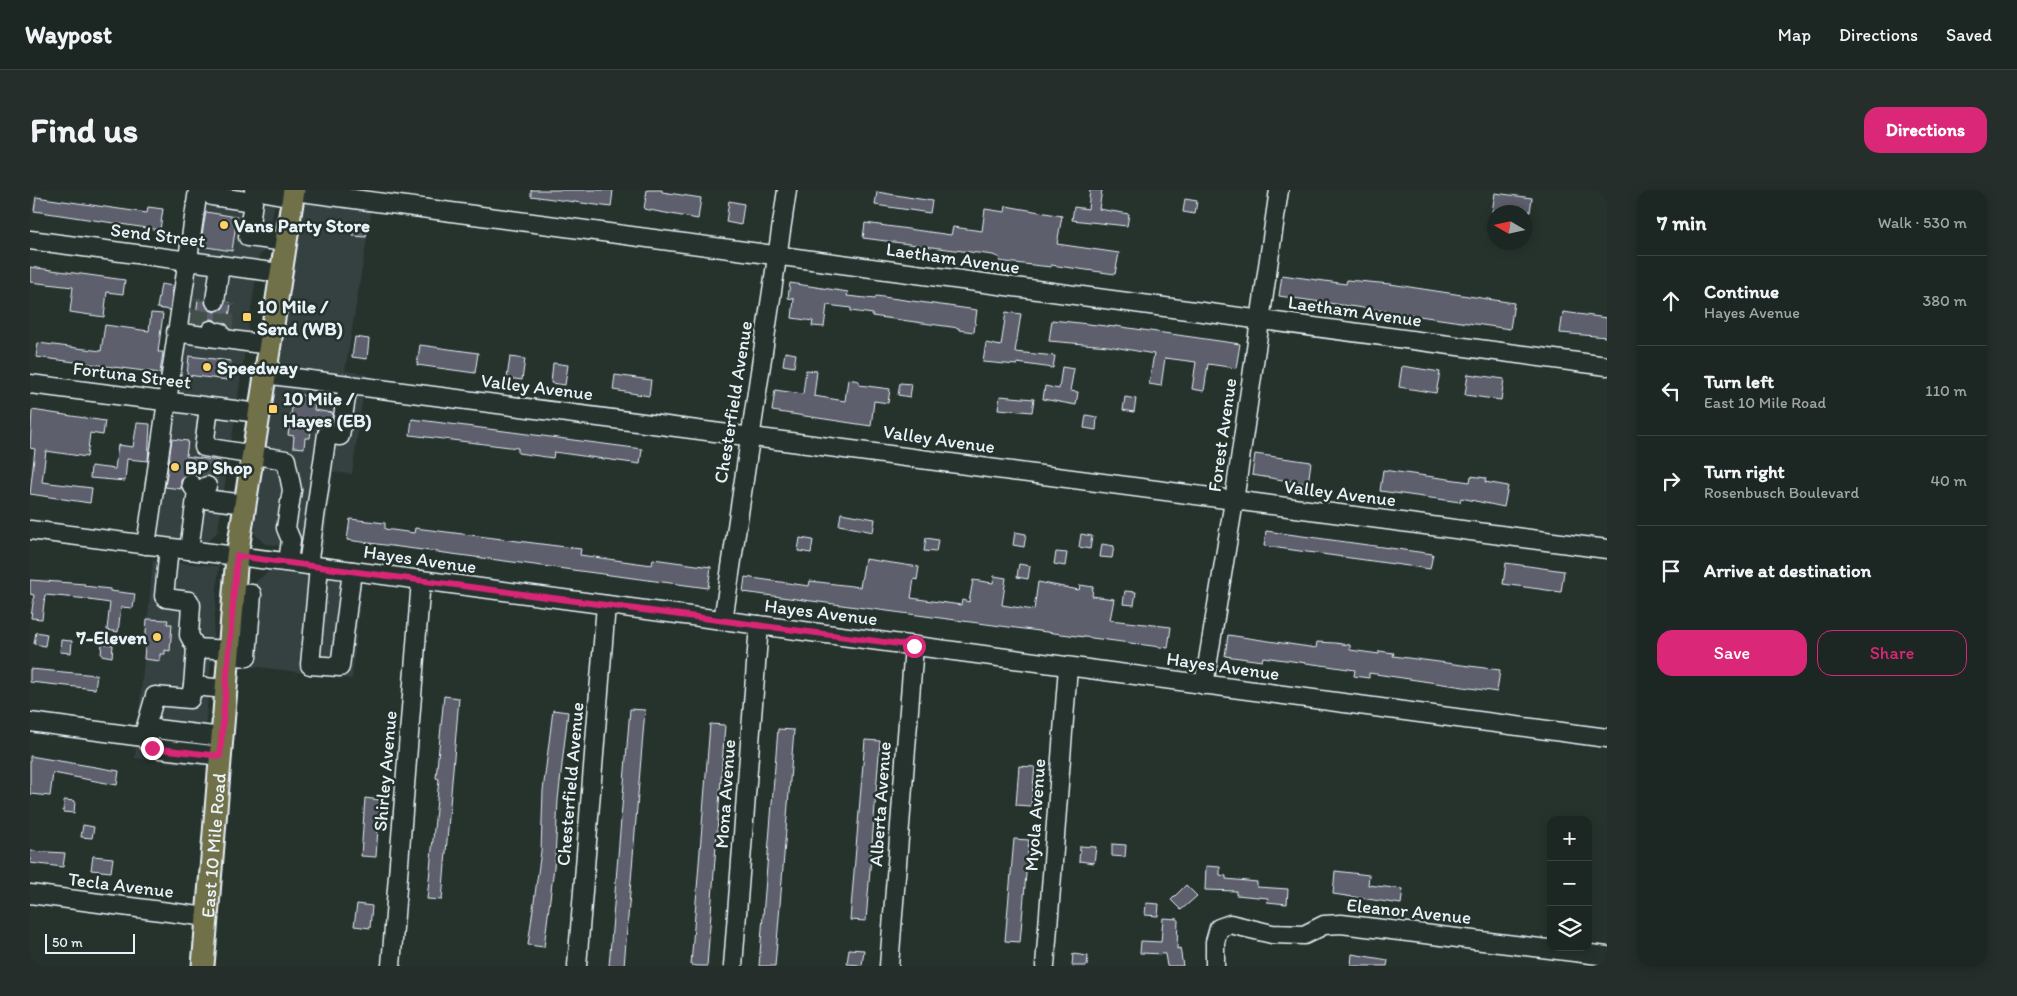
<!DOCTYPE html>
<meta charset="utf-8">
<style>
:root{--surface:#1c2622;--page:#252e2a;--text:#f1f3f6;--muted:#a0a5a5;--line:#3a4340;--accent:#db2777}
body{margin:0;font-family:Itim,sans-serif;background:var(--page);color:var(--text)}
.controls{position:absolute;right:15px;bottom:15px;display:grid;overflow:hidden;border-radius:10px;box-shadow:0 2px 12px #0003}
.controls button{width:45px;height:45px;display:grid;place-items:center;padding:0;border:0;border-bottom:1px solid var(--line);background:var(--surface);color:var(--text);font:25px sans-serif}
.compass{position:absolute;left:1457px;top:15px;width:45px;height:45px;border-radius:50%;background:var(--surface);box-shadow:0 2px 12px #0003;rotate:279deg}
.scale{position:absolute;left:15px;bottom:12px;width:90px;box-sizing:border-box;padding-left:5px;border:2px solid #e8f1f8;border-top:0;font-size:14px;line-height:18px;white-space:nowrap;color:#e8f1f8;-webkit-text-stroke:4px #26332d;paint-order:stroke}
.stop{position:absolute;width:15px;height:15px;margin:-11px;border:4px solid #db2777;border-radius:50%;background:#fff}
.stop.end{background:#db2777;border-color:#fff;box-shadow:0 1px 5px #0008}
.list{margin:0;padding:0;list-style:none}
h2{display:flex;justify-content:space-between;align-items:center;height:65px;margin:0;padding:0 20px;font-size:21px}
h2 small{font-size:16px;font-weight:400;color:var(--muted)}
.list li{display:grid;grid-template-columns:32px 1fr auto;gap:15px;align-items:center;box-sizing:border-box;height:90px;padding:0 20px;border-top:1px solid var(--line)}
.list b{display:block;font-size:19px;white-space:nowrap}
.list p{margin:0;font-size:16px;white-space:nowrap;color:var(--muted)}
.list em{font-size:16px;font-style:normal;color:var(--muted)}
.actions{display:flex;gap:10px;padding:15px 20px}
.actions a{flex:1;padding:11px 0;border:1px solid var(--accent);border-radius:15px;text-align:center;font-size:18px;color:var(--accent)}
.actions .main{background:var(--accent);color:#fff}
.icon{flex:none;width:28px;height:28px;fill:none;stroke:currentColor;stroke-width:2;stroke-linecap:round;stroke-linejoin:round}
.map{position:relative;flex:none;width:1577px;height:776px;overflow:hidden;border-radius:15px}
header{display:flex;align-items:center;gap:30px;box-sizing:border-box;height:70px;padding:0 25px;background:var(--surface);border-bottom:1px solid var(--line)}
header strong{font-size:24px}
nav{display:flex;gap:28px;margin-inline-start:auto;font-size:18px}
.intro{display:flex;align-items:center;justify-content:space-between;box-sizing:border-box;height:120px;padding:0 30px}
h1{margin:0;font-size:35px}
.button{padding:12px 22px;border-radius:15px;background:var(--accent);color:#fff;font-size:18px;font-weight:700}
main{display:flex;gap:30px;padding:0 30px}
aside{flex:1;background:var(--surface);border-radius:15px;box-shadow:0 2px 12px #0003}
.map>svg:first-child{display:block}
.built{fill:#364040}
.building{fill:#5d5f6c;stroke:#e8f1f8}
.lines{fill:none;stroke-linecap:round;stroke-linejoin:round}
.minor-tunnel{stroke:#43504b;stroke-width:18;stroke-dasharray:18 9;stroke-linecap:butt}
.minor-casing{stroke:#e8f1f8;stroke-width:21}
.major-casing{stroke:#e8f1f8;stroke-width:25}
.minor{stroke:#26332d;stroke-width:18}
.major{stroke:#70704a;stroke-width:21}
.route{stroke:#db2777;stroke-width:6}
.poi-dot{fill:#ffd166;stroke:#26332d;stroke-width:2}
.labels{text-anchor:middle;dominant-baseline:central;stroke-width:5;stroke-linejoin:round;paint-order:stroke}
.poi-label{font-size:19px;font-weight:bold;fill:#e8f1f8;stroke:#26332d;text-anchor:start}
.street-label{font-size:19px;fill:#e8f1f8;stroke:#26332d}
</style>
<header>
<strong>Waypost</strong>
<nav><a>Map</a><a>Directions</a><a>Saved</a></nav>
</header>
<div class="intro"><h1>Find us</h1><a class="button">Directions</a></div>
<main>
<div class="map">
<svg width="1577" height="776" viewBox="0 0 1577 776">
<rect width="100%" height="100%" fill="#26332d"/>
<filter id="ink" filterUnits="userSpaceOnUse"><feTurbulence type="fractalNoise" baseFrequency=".02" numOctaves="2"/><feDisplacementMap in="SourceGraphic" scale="10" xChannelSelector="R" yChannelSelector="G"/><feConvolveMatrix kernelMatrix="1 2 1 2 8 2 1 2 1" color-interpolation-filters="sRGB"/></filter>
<g filter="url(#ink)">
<!-- built -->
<g class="built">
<polygon points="162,0 247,0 237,59 229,66 188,341 176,353 123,345"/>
<polygon points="274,0 345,0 315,181 336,184 322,284 303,282 293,361 235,354 224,343"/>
<polygon points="123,371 189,376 172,576 105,568"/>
<polygon points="239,381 332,393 322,489 212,475 221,396"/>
</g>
<!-- building -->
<g class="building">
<polygon points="501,0 583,0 581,17 501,6"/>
<polygon points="617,0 632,0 632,2 671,8 668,29 614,19"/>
<polygon points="1060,0 1072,0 1069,19 1099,24 1097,36 1042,30 1044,17 1058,19"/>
<polygon points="847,2 902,11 900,23 845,15"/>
<polygon points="1465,3 1502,8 1500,22 1462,22"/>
<polygon points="6,7 117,23 118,17 133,19 130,40 4,21"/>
<polygon points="1155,9 1167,11 1165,24 1153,22"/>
<polygon points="699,11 714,14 711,35 696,32"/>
<polygon points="976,16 1032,26 1027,54 1089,63 1085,84 1021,75 1021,77 984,73 969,71 970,68 963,65 833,48 835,33 921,45 923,37 952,41 955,19 975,22"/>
<polygon points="176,22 207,27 202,61 170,56"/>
<polygon points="325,33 338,35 336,47 323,46"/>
<polygon points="0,77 95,90 93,104 77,102 74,127 40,122 43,97 0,92"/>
<polygon points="1252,85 1316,94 1317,90 1360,94 1484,113 1480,139 1249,106"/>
<polygon points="760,93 818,102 817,106 845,109 846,106 947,120 944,142 929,140 929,138 842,126 843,124 821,121 821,118 797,115 794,137 782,136 783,131 762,128 764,109 758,108"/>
<polygon points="131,94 143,96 140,120 127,118"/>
<polygon points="168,109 174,110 178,119 184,122 193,118 196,112 201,113 198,135 182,129 177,130 172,135 165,134"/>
<polygon points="976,122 991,124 985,162 1025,166 1023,178 987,173 987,175 953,172 956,153 971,156"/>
<polygon points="1533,122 1577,128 1577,147 1530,143"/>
<polygon points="121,123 133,124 128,162 133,162 130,183 6,167 8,153 71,161 75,135 119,141"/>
<polygon points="1022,130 1085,137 1085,136 1210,154 1206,178 1178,174 1174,201 1162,199 1166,172 1135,168 1131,196 1119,194 1124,164 1078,156 1019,151"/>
<polygon points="325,147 339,149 337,169 322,167"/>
<polygon points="390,155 448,163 445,183 387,175"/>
<polygon points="755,162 766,164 764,177 753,175"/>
<polygon points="159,166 201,171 198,190 157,185"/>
<polygon points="480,167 495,169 492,190 477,188"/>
<polygon points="523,173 538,175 535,195 521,193"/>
<polygon points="1372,176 1410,182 1406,203 1369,197"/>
<polygon points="1032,177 1044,179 1040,201 1048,202 1046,215 1013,209 1015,196 1029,199"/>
<polygon points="776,180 787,181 784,206 815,211 818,189 829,191 829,195 860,199 858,213 844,211 841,236 742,221 745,200 773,204"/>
<polygon points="1438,184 1474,189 1471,210 1435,205"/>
<polygon points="585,185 621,190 619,206 583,200"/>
<polygon points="870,193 882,194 880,207 868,205"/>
<polygon points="264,204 286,207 284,220 303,223 301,234 282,234 280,248 275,248 274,258 263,257 264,246 258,245"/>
<polygon points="970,206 1004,209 1002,222 968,219"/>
<polygon points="1095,207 1106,209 1104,222 1093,220"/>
<polygon points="2,220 75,231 73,245 60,243 57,267 16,261 12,292 62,298 60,313 0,304 5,259 0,258"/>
<polygon points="1056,225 1067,227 1066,240 1054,238"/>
<polygon points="382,229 612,259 610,274 524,262 523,268 488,263 488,258 380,245"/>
<polygon points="107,233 120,234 118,271 97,269 95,291 60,288 61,276 85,279 88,255 103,257"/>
<polygon points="142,249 158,251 156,266 190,271 186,292 182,287 170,288 160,283 151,289 151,299 135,297"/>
<polygon points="1225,264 1281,272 1278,294 1222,285"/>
<polygon points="1353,280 1440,292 1441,286 1456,288 1455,292 1478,296 1474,317 1431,308 1430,312 1350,301"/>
<polygon points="811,323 845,329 843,342 809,335"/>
<polygon points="320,329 355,333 355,339 384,343 385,338 551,359 550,365 578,369 622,375 623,369 681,377 678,398 317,350"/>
<polygon points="1236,341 1403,364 1400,379 1234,356"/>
<polygon points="985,342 996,344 994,357 983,355"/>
<polygon points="1051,344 1062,346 1060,359 1049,357"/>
<polygon points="770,348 783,350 781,363 768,361"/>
<polygon points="896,348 908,350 906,362 894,361"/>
<polygon points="1072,354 1084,356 1082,368 1070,367"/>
<polygon points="1026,362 1037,363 1035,376 1024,374"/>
<polygon points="835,369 889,377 887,390 884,389 881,408 909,412 931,415 932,410 939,412 943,390 963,393 964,386 976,388 972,415 997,419 1004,420 1008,392 1049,400 1050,395 1063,397 1062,406 1084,409 1080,430 1141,437 1138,458 713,402 715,387 779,396 780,391 830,397"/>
<polygon points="1476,373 1534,381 1531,402 1473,394"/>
<polygon points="989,374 1000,376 998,389 987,387"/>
<polygon points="0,390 55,394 54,396 80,399 80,401 105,404 103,418 91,417 88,442 77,440 80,413 59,410 59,409 15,405 12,429 1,428 4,405 0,404"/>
<polygon points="1095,401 1106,402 1104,415 1093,414"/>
<polygon points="117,429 138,430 137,434 142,434 140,461 135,460 135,464 130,464 130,471 114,469"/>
<polygon points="6,442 17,444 15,456 4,454"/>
<polygon points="1198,445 1286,458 1287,452 1305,453 1320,455 1320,460 1349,464 1349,461 1364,463 1363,466 1470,480 1467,502 1339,483 1339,488 1324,486 1325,480 1298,476 1233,467 1232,471 1195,466"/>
<polygon points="31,450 42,451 41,463 30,462"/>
<polygon points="72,453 83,455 82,467 71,465"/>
<polygon points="0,479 67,485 65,499 0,492"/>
<polygon points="414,506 429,508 412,710 397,709 409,589 406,588"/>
<polygon points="600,519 615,520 613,544 594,776 579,776"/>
<polygon points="523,520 538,522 528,610 525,669 514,757 498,755 511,661 513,601"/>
<polygon points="680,534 695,535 677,776 668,776 661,775"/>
<polygon points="748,539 764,540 748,740 745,776 729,776"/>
<polygon points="835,550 850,551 836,731 820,730"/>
<polygon points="0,566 89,581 87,595 23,583 20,606 0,604"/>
<polygon points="989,576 1005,577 1001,616 986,615"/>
<polygon points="335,608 350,610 346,667 331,666"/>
<polygon points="34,610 45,611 44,623 33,622"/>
<polygon points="53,635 64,637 62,648 51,647"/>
<polygon points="984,649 999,650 990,752 975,751"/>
<polygon points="1082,654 1096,655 1095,667 1082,666"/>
<polygon points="1050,656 1066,657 1064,673 1049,671"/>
<polygon points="0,661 35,663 33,677 0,673"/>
<polygon points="63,666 83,668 81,682 61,680"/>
<polygon points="1176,676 1190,677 1190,685 1196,686 1196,689 1227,692 1227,697 1258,699 1257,714 1237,712 1238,708 1206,705 1206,701 1175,700"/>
<polygon points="1305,681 1339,685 1338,695 1373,699 1371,714 1303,704"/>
<polygon points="1156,695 1167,706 1151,720 1141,710"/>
<polygon points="1116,713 1129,714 1128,726 1115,725"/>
<polygon points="327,714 342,716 340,738 324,736"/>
<polygon points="1133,728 1148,729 1147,759 1150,758 1153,776 1137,776 1135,764 1110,763 1111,751 1131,752"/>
<polygon points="819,759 834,760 832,775 817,774"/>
<polygon points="1043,764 1058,766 1057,776 1042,776"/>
<polygon points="1322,764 1358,770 1357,776 1321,776"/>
</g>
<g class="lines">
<!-- minor-tunnel -->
<g class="minor-tunnel">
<polyline points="169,138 173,109"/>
<polyline points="193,141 197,112"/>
<polyline points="161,294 165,268"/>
<polyline points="177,296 181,270"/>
</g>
<!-- minor casing -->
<g class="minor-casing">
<g id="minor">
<polyline points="183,0 182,6 223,12 218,47 255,52"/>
<polyline points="224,0 263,7"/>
<polyline points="264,1 1577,176"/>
<polyline points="0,50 250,83"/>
<polyline points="185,111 190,75"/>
<polyline points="181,140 180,147 239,155"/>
<polyline points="146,142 180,147 190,142"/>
<path d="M234 184C682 240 1129 302 1577 359"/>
<polyline points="0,194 228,223"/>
<polyline points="179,217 174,257 256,270 262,300 256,338 261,350 258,372"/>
<polyline points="161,294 167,302 177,296"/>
<polyline points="0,340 278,375 1577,548"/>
<polyline points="116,355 168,0"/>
<polyline points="139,358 134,406 136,408 159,411 161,415 159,445 166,458"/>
<polyline points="159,360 166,308 215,314"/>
<polyline points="278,375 297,244 310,246 318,195"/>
<polyline points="289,377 280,475 310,477 322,381"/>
<polyline points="693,431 757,0"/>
<polyline points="199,465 217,467 222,404 204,403"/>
<polyline points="1174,495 1204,311 1249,0"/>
<polyline points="163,496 166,458 200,460"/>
<polyline points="0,532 113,547 125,506 160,509 163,496 196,499"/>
<polyline points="190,566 123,558 113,547 126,539 192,547"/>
<polyline points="0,704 177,727"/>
<polyline points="361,776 391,390"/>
<polyline points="547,776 576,415"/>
<polyline points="703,776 729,435"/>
<polyline points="859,776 884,456"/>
<polyline points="1015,776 1038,477"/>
<polyline points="1185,776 1185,752 1189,738 1200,734 1242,744 1274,745 1294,735 1311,734 1577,766"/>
</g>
</g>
<!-- major casing -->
<g class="major-casing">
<g id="major">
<path id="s1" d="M173 776 207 366 264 0"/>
</g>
</g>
<!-- minor -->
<use href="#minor" class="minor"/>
<!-- major -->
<use href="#major" class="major"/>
</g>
</g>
<g class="lines" filter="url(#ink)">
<!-- route -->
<polyline class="route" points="122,558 190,566 207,366 884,456"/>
</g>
<!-- markers -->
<g class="poi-dot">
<circle cx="194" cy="35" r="5"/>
<rect x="212" y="122" width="10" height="10" rx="2.5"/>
<circle cx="177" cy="177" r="5"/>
<rect x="238" y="214" width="10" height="10" rx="2.5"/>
<circle cx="145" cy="277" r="5"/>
<circle cx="127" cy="447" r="5"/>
</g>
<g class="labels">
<!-- poi labels -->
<g class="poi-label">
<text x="204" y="35">Vans Party Store</text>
<text x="227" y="116">10 Mile /<tspan x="227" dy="22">Send (WB)</tspan></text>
<text x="187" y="177">Speedway</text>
<text x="253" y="208">10 Mile /<tspan x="253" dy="22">Hayes (EB)</tspan></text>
<text x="155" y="277">BP Shop</text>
<text x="117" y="447" text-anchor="end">7-Eleven</text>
</g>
<!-- street labels -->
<g class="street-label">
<text transform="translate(128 45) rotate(7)">Send Street</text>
<text transform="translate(923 68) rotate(8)">Laetham Avenue</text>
<text transform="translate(1325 121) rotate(8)">Laetham Avenue</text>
<text transform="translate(102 185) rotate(7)">Fortuna Street</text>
<text transform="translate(507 197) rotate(7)">Valley Avenue</text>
<text transform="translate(703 212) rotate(-81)">Chesterfield Avenue</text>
<text transform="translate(1192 245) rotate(-82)">Forest Avenue</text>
<text transform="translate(909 249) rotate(8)">Valley Avenue</text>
<text transform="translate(1310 303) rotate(7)">Valley Avenue</text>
<text transform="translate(390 369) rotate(8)">Hayes Avenue</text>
<text transform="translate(791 422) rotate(7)">Hayes Avenue</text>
<text transform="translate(1193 476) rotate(8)">Hayes Avenue</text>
<text transform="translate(355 581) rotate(-85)">Shirley Avenue</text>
<text transform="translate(540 594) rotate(-85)">Chesterfield Avenue</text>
<text transform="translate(695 604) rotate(-86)">Mona Avenue</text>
<text transform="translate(850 614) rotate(-86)">Alberta Avenue</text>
<text transform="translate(1005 625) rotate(-86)">Myola Avenue</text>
<text stroke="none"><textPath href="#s1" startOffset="121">East 10 Mile Road</textPath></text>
<text transform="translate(91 695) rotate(7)">Tecla Avenue</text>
<text transform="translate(1379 721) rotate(6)">Eleanor Avenue</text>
</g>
</g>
</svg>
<div class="controls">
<button>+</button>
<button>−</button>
<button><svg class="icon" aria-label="layers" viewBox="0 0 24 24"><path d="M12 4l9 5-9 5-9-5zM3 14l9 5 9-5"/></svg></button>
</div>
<svg class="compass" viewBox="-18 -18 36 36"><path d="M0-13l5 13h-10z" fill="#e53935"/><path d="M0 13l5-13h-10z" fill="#a0a5a5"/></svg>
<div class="scale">50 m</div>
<div class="stop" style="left:884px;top:456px"></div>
<div class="stop end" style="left:122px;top:558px"></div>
</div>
<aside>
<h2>7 min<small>Walk · 530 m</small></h2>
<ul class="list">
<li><svg class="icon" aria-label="ahead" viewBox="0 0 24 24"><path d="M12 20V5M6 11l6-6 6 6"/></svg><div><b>Continue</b><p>Hayes Avenue</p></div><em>380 m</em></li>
<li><svg class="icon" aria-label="left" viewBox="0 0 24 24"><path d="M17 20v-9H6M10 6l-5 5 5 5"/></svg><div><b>Turn left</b><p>East 10 Mile Road</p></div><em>110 m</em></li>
<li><svg class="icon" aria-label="right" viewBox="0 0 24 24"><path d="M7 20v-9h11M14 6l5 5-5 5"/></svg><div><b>Turn right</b><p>Rosenbusch Boulevard</p></div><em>40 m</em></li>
<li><svg class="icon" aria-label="arrive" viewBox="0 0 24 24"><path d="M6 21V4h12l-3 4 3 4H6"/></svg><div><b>Arrive at destination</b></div></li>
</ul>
<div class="actions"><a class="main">Save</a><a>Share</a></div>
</aside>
</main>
